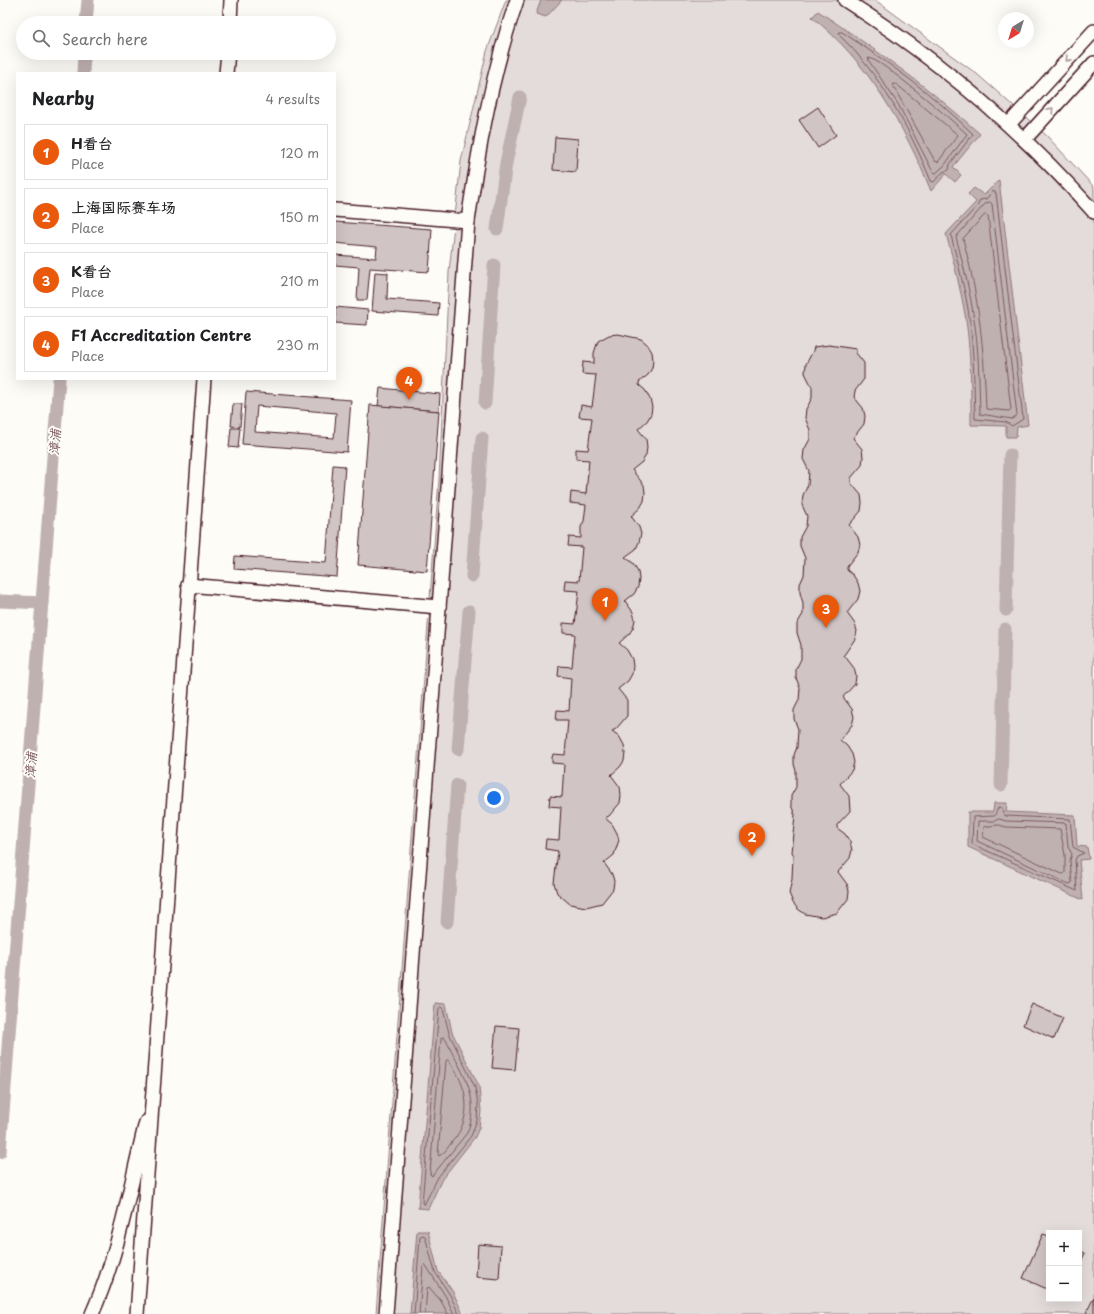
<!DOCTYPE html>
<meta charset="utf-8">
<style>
:root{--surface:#fff;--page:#f2f2f2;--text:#202124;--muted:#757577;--line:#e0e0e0;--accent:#ea580c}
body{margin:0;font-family:"Playpen Sans","LXGW WenKai TC",sans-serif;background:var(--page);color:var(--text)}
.controls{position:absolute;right:12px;bottom:12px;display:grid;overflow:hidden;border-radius:0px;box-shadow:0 4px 16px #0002}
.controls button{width:36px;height:36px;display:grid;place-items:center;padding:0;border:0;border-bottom:1px solid var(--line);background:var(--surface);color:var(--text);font:20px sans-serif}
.compass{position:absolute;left:998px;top:12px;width:36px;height:36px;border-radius:50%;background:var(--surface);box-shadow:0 4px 16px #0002;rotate:218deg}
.you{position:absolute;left:494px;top:798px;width:14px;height:14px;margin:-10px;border:3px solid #fff;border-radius:50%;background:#1a73e8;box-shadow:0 0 0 6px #1a73e833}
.badge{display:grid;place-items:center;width:26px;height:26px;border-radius:50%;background:var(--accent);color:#fff;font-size:13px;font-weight:700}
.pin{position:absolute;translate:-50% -33px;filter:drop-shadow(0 1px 2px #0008)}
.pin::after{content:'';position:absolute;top:21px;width:14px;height:12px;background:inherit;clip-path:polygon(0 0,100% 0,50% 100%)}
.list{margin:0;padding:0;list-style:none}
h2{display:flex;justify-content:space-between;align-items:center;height:52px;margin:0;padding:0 16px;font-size:17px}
h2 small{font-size:13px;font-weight:400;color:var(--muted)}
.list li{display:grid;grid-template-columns:26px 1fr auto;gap:12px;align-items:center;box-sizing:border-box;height:56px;margin:0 8px 8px;padding:0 8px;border:1px solid var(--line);border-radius:0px}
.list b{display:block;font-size:15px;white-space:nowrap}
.list p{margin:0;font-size:13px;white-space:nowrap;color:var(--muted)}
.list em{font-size:13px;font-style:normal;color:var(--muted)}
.icon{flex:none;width:22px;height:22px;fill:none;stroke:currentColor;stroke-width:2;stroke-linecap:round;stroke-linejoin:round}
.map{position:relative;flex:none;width:1094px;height:1314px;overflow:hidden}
.search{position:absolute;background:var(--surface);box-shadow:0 4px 16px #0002;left:16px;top:16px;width:320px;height:44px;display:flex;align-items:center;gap:10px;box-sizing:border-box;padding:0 14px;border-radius:22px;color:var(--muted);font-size:15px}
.panel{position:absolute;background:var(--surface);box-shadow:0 4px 16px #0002;left:16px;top:72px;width:320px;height:308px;border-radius:0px}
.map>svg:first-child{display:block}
.green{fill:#e3dcda;stroke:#967e82;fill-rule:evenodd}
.water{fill:#c0b1b1;stroke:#91777b}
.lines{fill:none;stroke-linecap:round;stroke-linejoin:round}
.shore{stroke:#795961;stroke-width:1}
.canal{stroke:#c0b1b1;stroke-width:13}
.building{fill:#d0c5c4;stroke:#4a1f2b;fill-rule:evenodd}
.minor-casing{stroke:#4a1f2b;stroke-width:16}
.minor{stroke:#fdfcf7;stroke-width:13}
.oneway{stroke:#ac999b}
.labels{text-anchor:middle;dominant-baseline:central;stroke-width:4;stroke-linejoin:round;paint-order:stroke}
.water-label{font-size:13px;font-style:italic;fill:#73525a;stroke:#fdfcf7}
</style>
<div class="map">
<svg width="1094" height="1314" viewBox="0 0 1094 1314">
<rect width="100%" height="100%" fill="#fdfcf7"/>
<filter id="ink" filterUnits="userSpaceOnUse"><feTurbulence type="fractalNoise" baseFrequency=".025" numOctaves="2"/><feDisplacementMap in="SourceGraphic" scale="8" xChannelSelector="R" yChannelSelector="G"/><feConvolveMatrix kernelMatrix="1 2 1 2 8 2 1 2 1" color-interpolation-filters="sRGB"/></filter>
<g filter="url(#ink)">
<!-- green -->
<path class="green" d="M506 0H875L977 74 1047 136 1094 187V1314H376L439 479 449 272 461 161 487 51ZM1049 1233H1079V1299H1049Z"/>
<!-- water -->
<g class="water">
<polygon points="541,0 562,0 546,17 536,14"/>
<path d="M818 11C875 49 930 88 980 134L953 167 961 175 955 182 946 174 931 191C904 125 868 62 812 17Z"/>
<path d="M999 180 1028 425 1017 427 1016 437H1006V426L971 425C971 390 971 355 966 320 961 291 954 262 946 234L976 202 968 194 974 188 984 195Z"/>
<polygon points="994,803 1007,803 1006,812 1075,815 1077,846 1087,847 1089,859 1079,860 1083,900 968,847 968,812 993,812"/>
<polygon points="435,1003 446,1004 452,1032 479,1086 481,1111 479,1128 475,1137 442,1179 428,1209 418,1208"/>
<polygon points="417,1231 428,1231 438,1271 453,1292 463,1314 410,1314"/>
</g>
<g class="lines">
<!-- shore -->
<g class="shore">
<path d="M839 32H842C888 62 934 95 973 134L950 164 949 170 943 172 934 182 931 181C911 131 879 72 839 35Z"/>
<path d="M869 58C880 58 955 123 967 134L944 166 936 173 933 172 898 104 869 61Z"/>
<polygon points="894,84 896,84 958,135 938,162 935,161 893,86"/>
<path d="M993 191 996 193 1023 419 1012 426 1006 422 975 419C974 387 974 354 970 322 966 292 958 264 951 235L978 205 980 200 986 199Z"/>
<path d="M990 202 992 204 1017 415 1012 419 980 414C979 382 979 350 974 319 970 291 963 264 956 237L984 205Z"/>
<path d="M985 215 988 216 1011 409 1009 411 986 409C984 347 979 298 963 239Z"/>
<polygon points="999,807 1002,808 1003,814 1006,816 1070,819 1073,847 1084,853 1077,856 1075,860 1077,891 972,844 973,817 994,816"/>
<polygon points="999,819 1006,821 1066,823 1068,847 1072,854 1070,860 1072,883 1069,884 977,841 978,821 994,821"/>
<polygon points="999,825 1006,827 1060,829 1065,855 1065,873 1062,874 983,837 984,827"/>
<polygon points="441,1007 443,1009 449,1033 475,1087 478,1104 477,1120 471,1136 438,1177 424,1205 422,1203 439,1009"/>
<path d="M444 1037C448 1042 450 1050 454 1056 468 1081 479 1105 467 1133L432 1176 430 1174 441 1039Z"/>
<path d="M448 1060C468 1085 474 1117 452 1142 448 1147 445 1153 439 1156L438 1154 446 1061Z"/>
<polyline points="414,1314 420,1237 422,1235 425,1236 435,1272 450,1295 459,1314"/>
<polyline points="419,1314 423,1266 425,1264 446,1297 454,1314"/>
<polyline points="425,1314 427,1288 429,1287 441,1301 448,1314"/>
</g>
<!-- canal -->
<g class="canal">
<polyline points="86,23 88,0"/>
<polyline points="83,73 84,53"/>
<polyline points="497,229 506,163 520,97"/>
<polyline points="485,403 494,265"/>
<polyline points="472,576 482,438"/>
<polyline points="0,601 42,603"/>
<polyline points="1006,610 1010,455"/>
<polyline points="458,749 469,611"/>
<polyline points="1001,785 1005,629"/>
<polyline points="447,922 457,785"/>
<polyline points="0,1152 59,379"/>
</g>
</g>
<!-- building -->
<g class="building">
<polygon points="818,107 836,135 818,148 799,120"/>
<polygon points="555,137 578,139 576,172 553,170"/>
<polygon points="335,222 432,229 429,272 370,268 367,300 357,300 359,267 335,265 335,255 376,258 377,247 335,243"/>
<polygon points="375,272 388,273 387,299 439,303 438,316 372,311"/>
<polygon points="335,307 368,310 367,325 335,323"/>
<polygon points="618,334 641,339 647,344 652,352 653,360 652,368 648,375 639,382 639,385 645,390 650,399 652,407 651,414 647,421 638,429 646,439 647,447 646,455 642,462 632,470 644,485 645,493 644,501 640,508 631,516 639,527 641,534 639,542 636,549 625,557 633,563 638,571 639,579 638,587 634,594 625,601 633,612 635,620 633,628 629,634 619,643 627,650 632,659 633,666 632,674 628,681 618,689 627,700 627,716 616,729 612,731 619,736 624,745 625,753 624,761 620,767 611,775 620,787 621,795 620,803 609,816 605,818 612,824 617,833 619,840 614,855 604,863 612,874 614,881 613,889 602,903 586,907 570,904 557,893 554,883 558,851 545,849 546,839 559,840 561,807 549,806 550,796 562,797 564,764 552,763 552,758 553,754 565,755 568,720 556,720 557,710 569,711 571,678 558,676 559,666 572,667 575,634 563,633 563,623 575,624 579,591 564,590 565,580 579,581 582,547 568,546 569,537 581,538 581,527 584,521 586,505 570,503 571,492 586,494 589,460 576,459 576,449 588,450 592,418 579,417 581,405 592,407 596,375 582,374 583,362 594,363 594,353 598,341 609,335"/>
<polygon points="829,345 856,349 856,353 864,363 864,379 855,391 854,397 863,408 865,416 864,424 853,438 862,449 863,457 862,465 851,478 851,483 861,495 862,503 861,511 849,525 858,537 860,545 858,552 847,566 847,570 853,575 858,583 860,591 858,599 847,613 855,624 857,631 855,639 844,655 854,668 856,676 855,684 843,697 852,709 854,717 852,725 840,740 847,746 852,754 854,762 852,770 840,784 849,796 850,811 837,825 837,828 845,834 850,842 852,850 850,858 838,872 847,884 849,891 848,899 837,913 822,917 805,914 798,909 793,903 789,893 792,878 793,856 791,852 795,815 791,805 791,796 796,787 796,771 794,764 794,755 797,747 798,729 794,719 794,710 799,700 800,688 796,678 796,669 801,659 801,645 797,633 797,624 803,614 803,603 800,593 800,584 804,575 805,558 800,546 800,537 806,526 807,516 802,505 803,495 808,485 809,471 803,459 804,450 810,439 810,430 805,418 806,409 812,398 812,387 805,373 806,364 813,351 814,347"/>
<polygon points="380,388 440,394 439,411 378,406"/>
<path d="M246 392 351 400 347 452 242 444ZM257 406 336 413 334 438 255 432Z"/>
<polygon points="233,404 242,404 240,427 231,426"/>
<polygon points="370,405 439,411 427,571 358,565"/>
<polygon points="231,428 240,428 238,448 229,447"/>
<polygon points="333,465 345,466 337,577 234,569 235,556 326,563"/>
<polygon points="1032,1004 1063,1018 1054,1039 1023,1025"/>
<polygon points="496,1026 519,1028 515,1070 492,1068"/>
<polygon points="1043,1234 1049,1236 1049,1290 1023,1278"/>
<polygon points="478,1244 501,1246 499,1279 476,1277"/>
<polygon points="1079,1250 1085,1253 1079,1266"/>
<polygon points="1094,1297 1094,1314 1088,1314 1086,1313"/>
</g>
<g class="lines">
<!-- minor casing -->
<g class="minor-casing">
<g id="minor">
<path d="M845 0C938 59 1021 130 1094 212"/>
<polyline points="230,23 231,0"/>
<polyline points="226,73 228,53"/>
<polyline points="1009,124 1094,31"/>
<polyline points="1025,139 1094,63"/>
<polyline points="335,210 468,221"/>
<polyline points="188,585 439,607"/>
<path d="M92 1314C119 1253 130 1186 146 1122"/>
<path d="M137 1314C162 1003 180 691 204 379"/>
<path d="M386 1314 468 221C479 146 492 72 517 0"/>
</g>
</g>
<!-- minor -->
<use href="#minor" class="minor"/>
</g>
<!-- one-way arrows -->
<defs><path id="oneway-chevron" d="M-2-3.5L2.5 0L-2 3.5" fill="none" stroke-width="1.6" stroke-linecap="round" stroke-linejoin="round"/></defs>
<g class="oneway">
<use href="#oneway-chevron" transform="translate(1068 59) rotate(132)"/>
<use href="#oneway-chevron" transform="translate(1051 110) rotate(-48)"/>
</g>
</g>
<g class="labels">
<!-- water labels -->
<g class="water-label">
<text transform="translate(54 442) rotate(-86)">漳浦</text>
<text transform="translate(30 765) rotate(-86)">漳浦</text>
</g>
</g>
</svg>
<div class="controls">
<button>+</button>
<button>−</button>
</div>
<svg class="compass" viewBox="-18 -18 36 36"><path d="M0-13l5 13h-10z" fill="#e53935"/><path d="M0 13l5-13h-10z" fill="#757577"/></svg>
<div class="you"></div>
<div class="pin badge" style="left:605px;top:621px">1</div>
<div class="pin badge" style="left:752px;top:856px">2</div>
<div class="pin badge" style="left:826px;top:628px">3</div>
<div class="pin badge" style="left:409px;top:400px">4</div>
<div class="search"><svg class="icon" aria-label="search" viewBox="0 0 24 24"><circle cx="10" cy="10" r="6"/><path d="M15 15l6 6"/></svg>Search here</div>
<section class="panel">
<h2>Nearby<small>4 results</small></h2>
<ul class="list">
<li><span class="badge">1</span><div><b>H看台</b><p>Place</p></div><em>120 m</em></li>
<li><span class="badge">2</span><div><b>上海国际赛车场</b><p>Place</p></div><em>150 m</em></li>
<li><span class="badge">3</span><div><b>K看台</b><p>Place</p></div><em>210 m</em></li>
<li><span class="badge">4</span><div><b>F1 Accreditation Centre</b><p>Place</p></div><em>230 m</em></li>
</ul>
</section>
</div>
